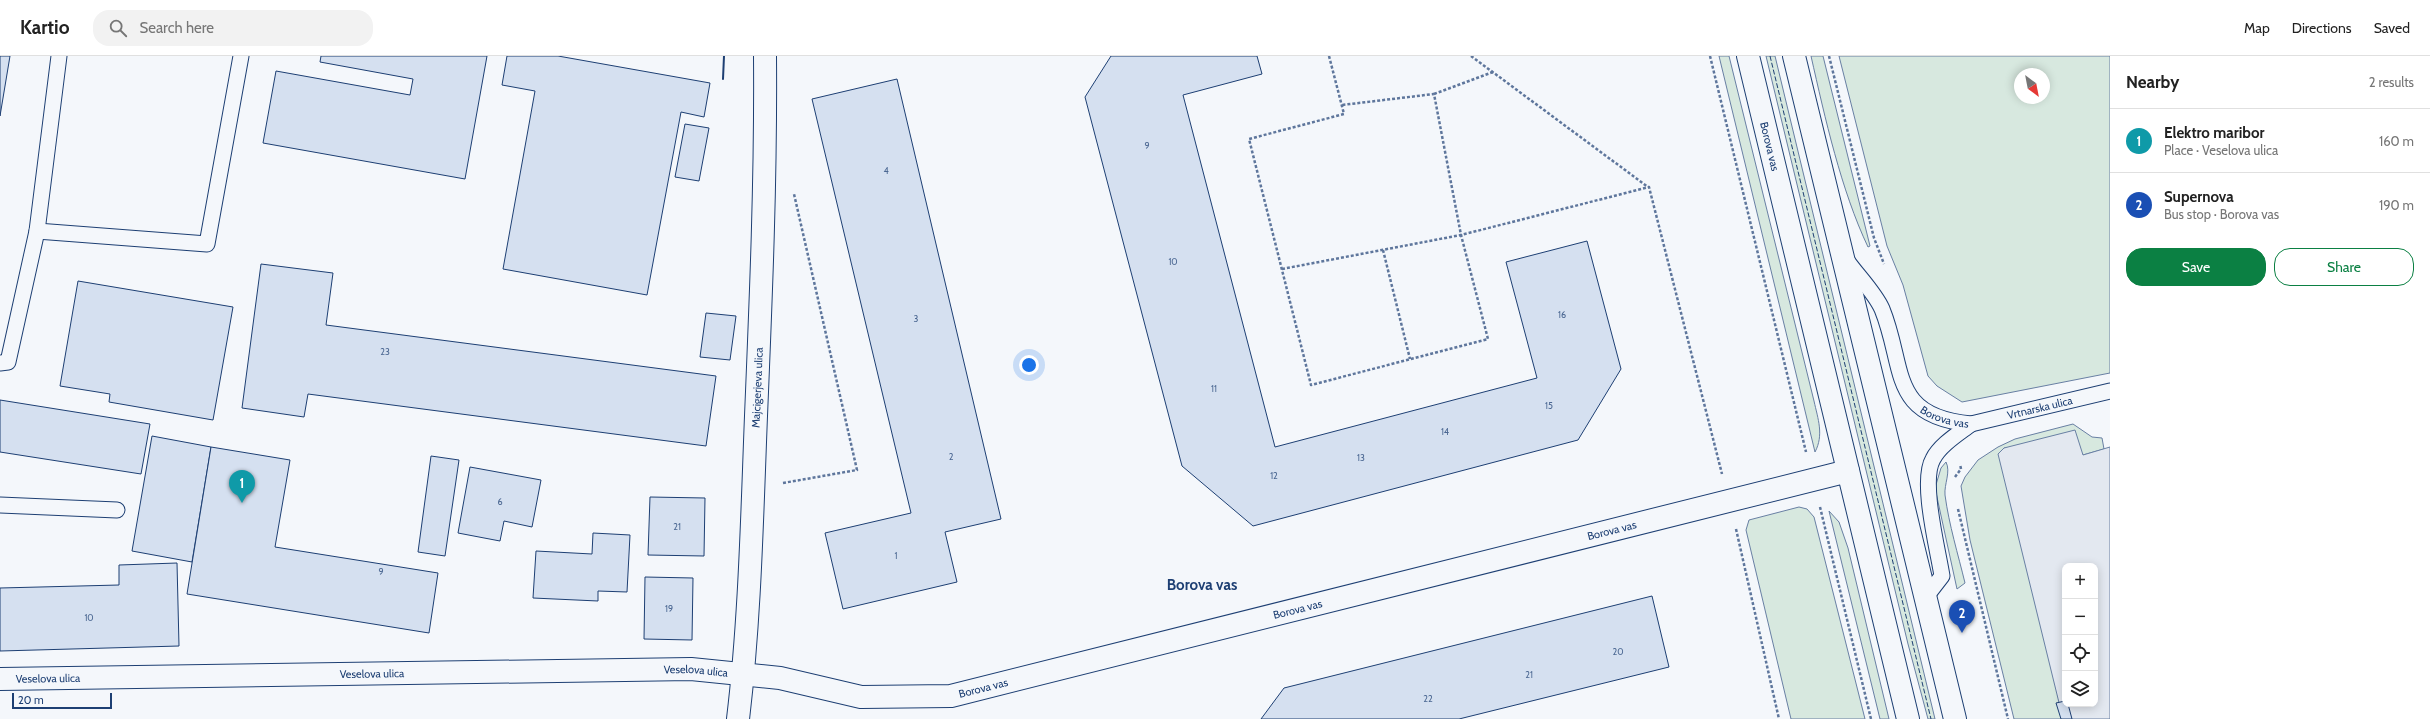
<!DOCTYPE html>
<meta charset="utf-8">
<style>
:root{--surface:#fff;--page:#f2f2f2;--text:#222;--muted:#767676;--line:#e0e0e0;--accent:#0b8043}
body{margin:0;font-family:Cabin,sans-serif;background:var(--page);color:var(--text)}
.controls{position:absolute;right:12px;bottom:12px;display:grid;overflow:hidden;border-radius:8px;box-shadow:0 2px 10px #0003}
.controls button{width:36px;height:36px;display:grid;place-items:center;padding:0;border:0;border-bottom:1px solid var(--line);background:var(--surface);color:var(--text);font:20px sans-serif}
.compass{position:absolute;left:2014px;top:12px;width:36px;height:36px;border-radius:50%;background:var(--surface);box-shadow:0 2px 10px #0003;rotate:148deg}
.scale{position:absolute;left:12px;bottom:10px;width:100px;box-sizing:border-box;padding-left:4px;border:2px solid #1d3f73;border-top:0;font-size:11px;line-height:14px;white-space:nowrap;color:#1d3f73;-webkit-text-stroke:3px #f4f7fb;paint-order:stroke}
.you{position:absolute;left:1029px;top:309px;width:14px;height:14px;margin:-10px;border:3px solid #fff;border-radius:50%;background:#1a73e8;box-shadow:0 0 0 6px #1a73e833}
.badge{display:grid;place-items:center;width:26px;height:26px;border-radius:50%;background:var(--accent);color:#fff;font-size:13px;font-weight:700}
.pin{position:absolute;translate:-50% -33px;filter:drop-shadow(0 1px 2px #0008)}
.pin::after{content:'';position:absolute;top:21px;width:14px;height:12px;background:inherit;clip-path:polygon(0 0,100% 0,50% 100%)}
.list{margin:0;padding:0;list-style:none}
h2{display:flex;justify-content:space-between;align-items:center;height:52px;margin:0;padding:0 16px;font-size:17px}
h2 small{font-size:13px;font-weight:400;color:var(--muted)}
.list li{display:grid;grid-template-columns:26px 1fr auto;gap:12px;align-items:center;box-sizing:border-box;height:64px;padding:0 16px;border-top:1px solid var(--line)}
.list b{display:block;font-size:15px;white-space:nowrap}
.list p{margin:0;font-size:13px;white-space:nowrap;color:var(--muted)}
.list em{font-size:13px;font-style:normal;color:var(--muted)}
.actions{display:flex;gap:8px;padding:12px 16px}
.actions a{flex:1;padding:9px 0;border:1px solid var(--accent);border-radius:16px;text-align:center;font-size:14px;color:var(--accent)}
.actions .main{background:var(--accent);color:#fff}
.icon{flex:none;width:22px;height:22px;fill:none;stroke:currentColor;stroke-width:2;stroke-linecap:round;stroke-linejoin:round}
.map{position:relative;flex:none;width:2110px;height:663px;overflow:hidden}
header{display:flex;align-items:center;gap:24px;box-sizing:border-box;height:56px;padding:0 20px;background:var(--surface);border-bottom:1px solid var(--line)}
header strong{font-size:19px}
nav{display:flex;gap:22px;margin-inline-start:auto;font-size:14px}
.search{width:280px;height:36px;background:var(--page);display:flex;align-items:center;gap:10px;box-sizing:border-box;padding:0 14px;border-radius:16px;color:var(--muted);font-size:15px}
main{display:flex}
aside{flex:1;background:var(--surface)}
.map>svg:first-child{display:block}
.green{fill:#d7e8df;stroke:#687fa3;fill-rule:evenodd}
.parking{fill:#e3e8f0;stroke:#687fa3;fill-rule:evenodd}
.building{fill:#d5e0f0;stroke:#1d3f73}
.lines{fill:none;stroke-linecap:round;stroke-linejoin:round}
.service-casing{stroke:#1d3f73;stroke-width:17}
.minor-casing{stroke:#1d3f73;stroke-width:24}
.tertiary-casing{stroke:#1d3f73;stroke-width:24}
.path{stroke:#5e769c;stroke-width:2.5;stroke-dasharray:3 2;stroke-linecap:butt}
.service{stroke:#f4f7fb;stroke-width:15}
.minor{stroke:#f4f7fb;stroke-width:22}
.tertiary{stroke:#f4f7fb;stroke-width:22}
.fence{stroke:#1d3f73;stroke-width:1;stroke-dasharray:5 2;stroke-linecap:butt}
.wall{stroke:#1d3f73;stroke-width:2}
.labels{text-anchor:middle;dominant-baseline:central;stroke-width:3;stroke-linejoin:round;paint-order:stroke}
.number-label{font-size:9px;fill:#4b6792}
.street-label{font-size:11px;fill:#1d3f73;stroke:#f4f7fb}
.district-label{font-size:15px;font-weight:bold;fill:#1d3f73;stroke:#f4f7fb}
</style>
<header>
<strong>Kartio</strong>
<div class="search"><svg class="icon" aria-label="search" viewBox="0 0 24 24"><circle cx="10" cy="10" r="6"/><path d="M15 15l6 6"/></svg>Search here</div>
<nav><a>Map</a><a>Directions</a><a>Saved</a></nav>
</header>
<main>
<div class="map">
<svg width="2110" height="663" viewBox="0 0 2110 663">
<rect width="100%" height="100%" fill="#f4f7fb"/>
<!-- green -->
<g class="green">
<path d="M1719 0H1729L1814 345C1818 363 1824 379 1815 396Z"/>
<polygon points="1766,0 1775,0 1935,663 1928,663 1908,588"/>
<path d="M1811 0H1823L1870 190 1868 191C1841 134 1825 62 1811 0Z"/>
<path d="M1839 0H2110V317L1962 346 1937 330 1928 320 1903 229 1887 190ZM2020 18H2044V42H2020Z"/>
<polygon points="2073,368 2092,381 2102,382 2104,393 2083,399 2004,392 2063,663 2014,663 1970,484 1961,430 1965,421 1978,404 1998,391 2015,383"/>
<path d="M1946 406C1951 416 1944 428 1945 439 1949 469 1958 498 1965 527L1957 533 1935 432 1941 412Z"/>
<polygon points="1799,451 1807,453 1814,461 1865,663 1791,663 1746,474 1749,464"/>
<polygon points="1829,455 1839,466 1848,492 1889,663 1880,663"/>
</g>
<!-- parking -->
<path class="parking" d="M2075 374 2083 399 2110 391V663H2063L1998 398 2004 392ZM2065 510H2095V648H2065Z"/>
<!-- building -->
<g class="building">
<polygon points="0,0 10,0 0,60"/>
<polygon points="321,0 487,0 465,123 263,87 276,15 410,39 413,23 320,6"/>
<polygon points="507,0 558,0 710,27 704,61 681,56 647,239 503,213 535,35 502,29"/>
<polygon points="1111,0 1257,0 1262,18 1183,39 1275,391 1537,322 1506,206 1587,185 1621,313 1578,384 1253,470 1182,410 1085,41"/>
<polygon points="897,23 1001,463 945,476 957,526 843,553 825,477 911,457 812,43"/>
<polygon points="685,68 709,72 699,125 675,121"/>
<polygon points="261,208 333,217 326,269 716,320 706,390 308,338 304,361 242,352"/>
<polygon points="78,225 233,251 213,364 109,346 110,338 60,330"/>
<polygon points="706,257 736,260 730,304 700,301"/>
<polygon points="0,344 150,368 141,418 0,396"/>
<polygon points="152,380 211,391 192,506 132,495"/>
<polygon points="211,391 290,404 275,491 438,517 429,577 187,538"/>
<polygon points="431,400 459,404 445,500 418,496"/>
<polygon points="470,411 541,424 532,471 504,465 500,485 458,477"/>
<polygon points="650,441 705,442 704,500 648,499"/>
<polygon points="593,477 630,479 627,536 598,535 598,545 533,542 536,495 592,498"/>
<polygon points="177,507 179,590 0,595 0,532 119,529 119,509"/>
<polygon points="645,521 693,522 692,584 644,583"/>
<polygon points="1652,540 1669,611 1459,663 1261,663 1284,632"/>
<polygon points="2065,645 2065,648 2068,648 2072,663 2061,663 2056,647"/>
</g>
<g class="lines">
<!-- service casing -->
<g class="service-casing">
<g id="service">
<polyline points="37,175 207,188 241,0"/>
<path id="s1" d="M1848 206C1858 220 1875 237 1882 253 1906 312 1888 360 1971 368L2110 335"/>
<polyline points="0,307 8,306 37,175 59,0"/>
<polyline points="0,449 117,454"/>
<path d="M1925 542 1942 520C1938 494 1920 425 1933 403 1940 389 1958 378 1971 368"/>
</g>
</g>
<!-- minor casing -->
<g class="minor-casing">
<g id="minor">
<path id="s2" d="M0 623 691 613 780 622 861 641 951 640 1848 415"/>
<path id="s3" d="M738 663C750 563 752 461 756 360 761 240 766 120 765 0"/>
</g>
</g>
<!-- tertiary casing -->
<g class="tertiary-casing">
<g id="tertiary">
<path id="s4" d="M1748 0 1908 663"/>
<polyline points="1794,0 1955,663"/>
</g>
</g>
<!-- path -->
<g class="path">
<polyline points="1329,0 1344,58 1249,83 1311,329 1488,283 1461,179 1649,131 1722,418"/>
<polyline points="1471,0 1648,131"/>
<polyline points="1710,0 1806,396"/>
<polyline points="1829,0 1874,182 1884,208"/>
<polyline points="1434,38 1493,16"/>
<polyline points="1383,194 1410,303"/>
<polyline points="1282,213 1461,179 1434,38 1342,49"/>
<polyline points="1955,421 1961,413 1960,408"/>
<polyline points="783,427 857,414 794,138"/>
<polyline points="1820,451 1871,663"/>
<polyline points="1958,453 2008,663"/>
<polyline points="1736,473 1779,663"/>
</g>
<!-- service -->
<use href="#service" class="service"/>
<!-- minor -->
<use href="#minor" class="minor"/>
<!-- tertiary -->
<use href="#tertiary" class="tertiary"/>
<!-- fence -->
<polyline class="fence" points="1770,0 1931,663"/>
<!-- wall -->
<polyline class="wall" points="723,23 724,0"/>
</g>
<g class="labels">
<!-- number labels -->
<g class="number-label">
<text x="1147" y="89">9</text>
<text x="886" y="114">4</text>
<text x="1173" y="205">10</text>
<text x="1562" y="258">16</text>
<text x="916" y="262">3</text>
<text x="385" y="295">23</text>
<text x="1214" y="332">11</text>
<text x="1549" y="349">15</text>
<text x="1445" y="375">14</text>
<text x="951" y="400">2</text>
<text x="1361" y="401">13</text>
<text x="1274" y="419">12</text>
<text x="500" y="445">6</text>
<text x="677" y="470">21</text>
<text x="896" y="499">1</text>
<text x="381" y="515">9</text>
<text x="669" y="552">19</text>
<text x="89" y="561">10</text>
<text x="1618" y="595">20</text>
<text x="1529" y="618">21</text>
<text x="1428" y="642">22</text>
</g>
<!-- street labels -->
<g class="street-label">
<text stroke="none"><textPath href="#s4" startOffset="93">Borova vas</textPath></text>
<text stroke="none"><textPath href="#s3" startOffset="332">Majcigerjeva ulica</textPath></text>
<text stroke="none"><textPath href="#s1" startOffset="290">Vrtnarska ulica</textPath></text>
<text stroke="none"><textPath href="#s1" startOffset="192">Borova vas</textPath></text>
<text stroke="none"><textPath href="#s2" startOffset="1635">Borova vas</textPath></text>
<text stroke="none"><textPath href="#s2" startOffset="1311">Borova vas</textPath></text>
<text stroke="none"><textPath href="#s2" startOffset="696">Veselova ulica</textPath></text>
<text stroke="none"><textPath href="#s2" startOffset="372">Veselova ulica</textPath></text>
<text stroke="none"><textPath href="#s2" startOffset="48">Veselova ulica</textPath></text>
<text stroke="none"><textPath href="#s2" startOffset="987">Borova vas</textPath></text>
</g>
<!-- district labels -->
<g class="district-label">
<text x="1202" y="529">Borova vas</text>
</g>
</g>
</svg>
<div class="controls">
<button>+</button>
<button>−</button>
<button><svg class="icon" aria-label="locate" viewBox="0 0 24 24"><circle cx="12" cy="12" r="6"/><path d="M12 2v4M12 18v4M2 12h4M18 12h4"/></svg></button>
<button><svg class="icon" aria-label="layers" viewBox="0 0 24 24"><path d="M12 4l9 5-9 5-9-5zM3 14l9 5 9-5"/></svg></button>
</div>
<svg class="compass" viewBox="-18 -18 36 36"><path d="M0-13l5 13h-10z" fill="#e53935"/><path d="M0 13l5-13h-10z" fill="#767676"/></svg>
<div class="scale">20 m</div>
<div class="you"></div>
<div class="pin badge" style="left:242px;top:447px;background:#0f9aa8">1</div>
<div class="pin badge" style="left:1962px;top:577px;background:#1a4fb4">2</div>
</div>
<aside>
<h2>Nearby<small>2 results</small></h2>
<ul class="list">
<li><span class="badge" style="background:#0f9aa8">1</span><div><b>Elektro maribor</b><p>Place · Veselova ulica</p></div><em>160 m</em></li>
<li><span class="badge" style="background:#1a4fb4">2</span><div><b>Supernova</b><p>Bus stop · Borova vas</p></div><em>190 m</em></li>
</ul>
<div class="actions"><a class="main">Save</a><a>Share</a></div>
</aside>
</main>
